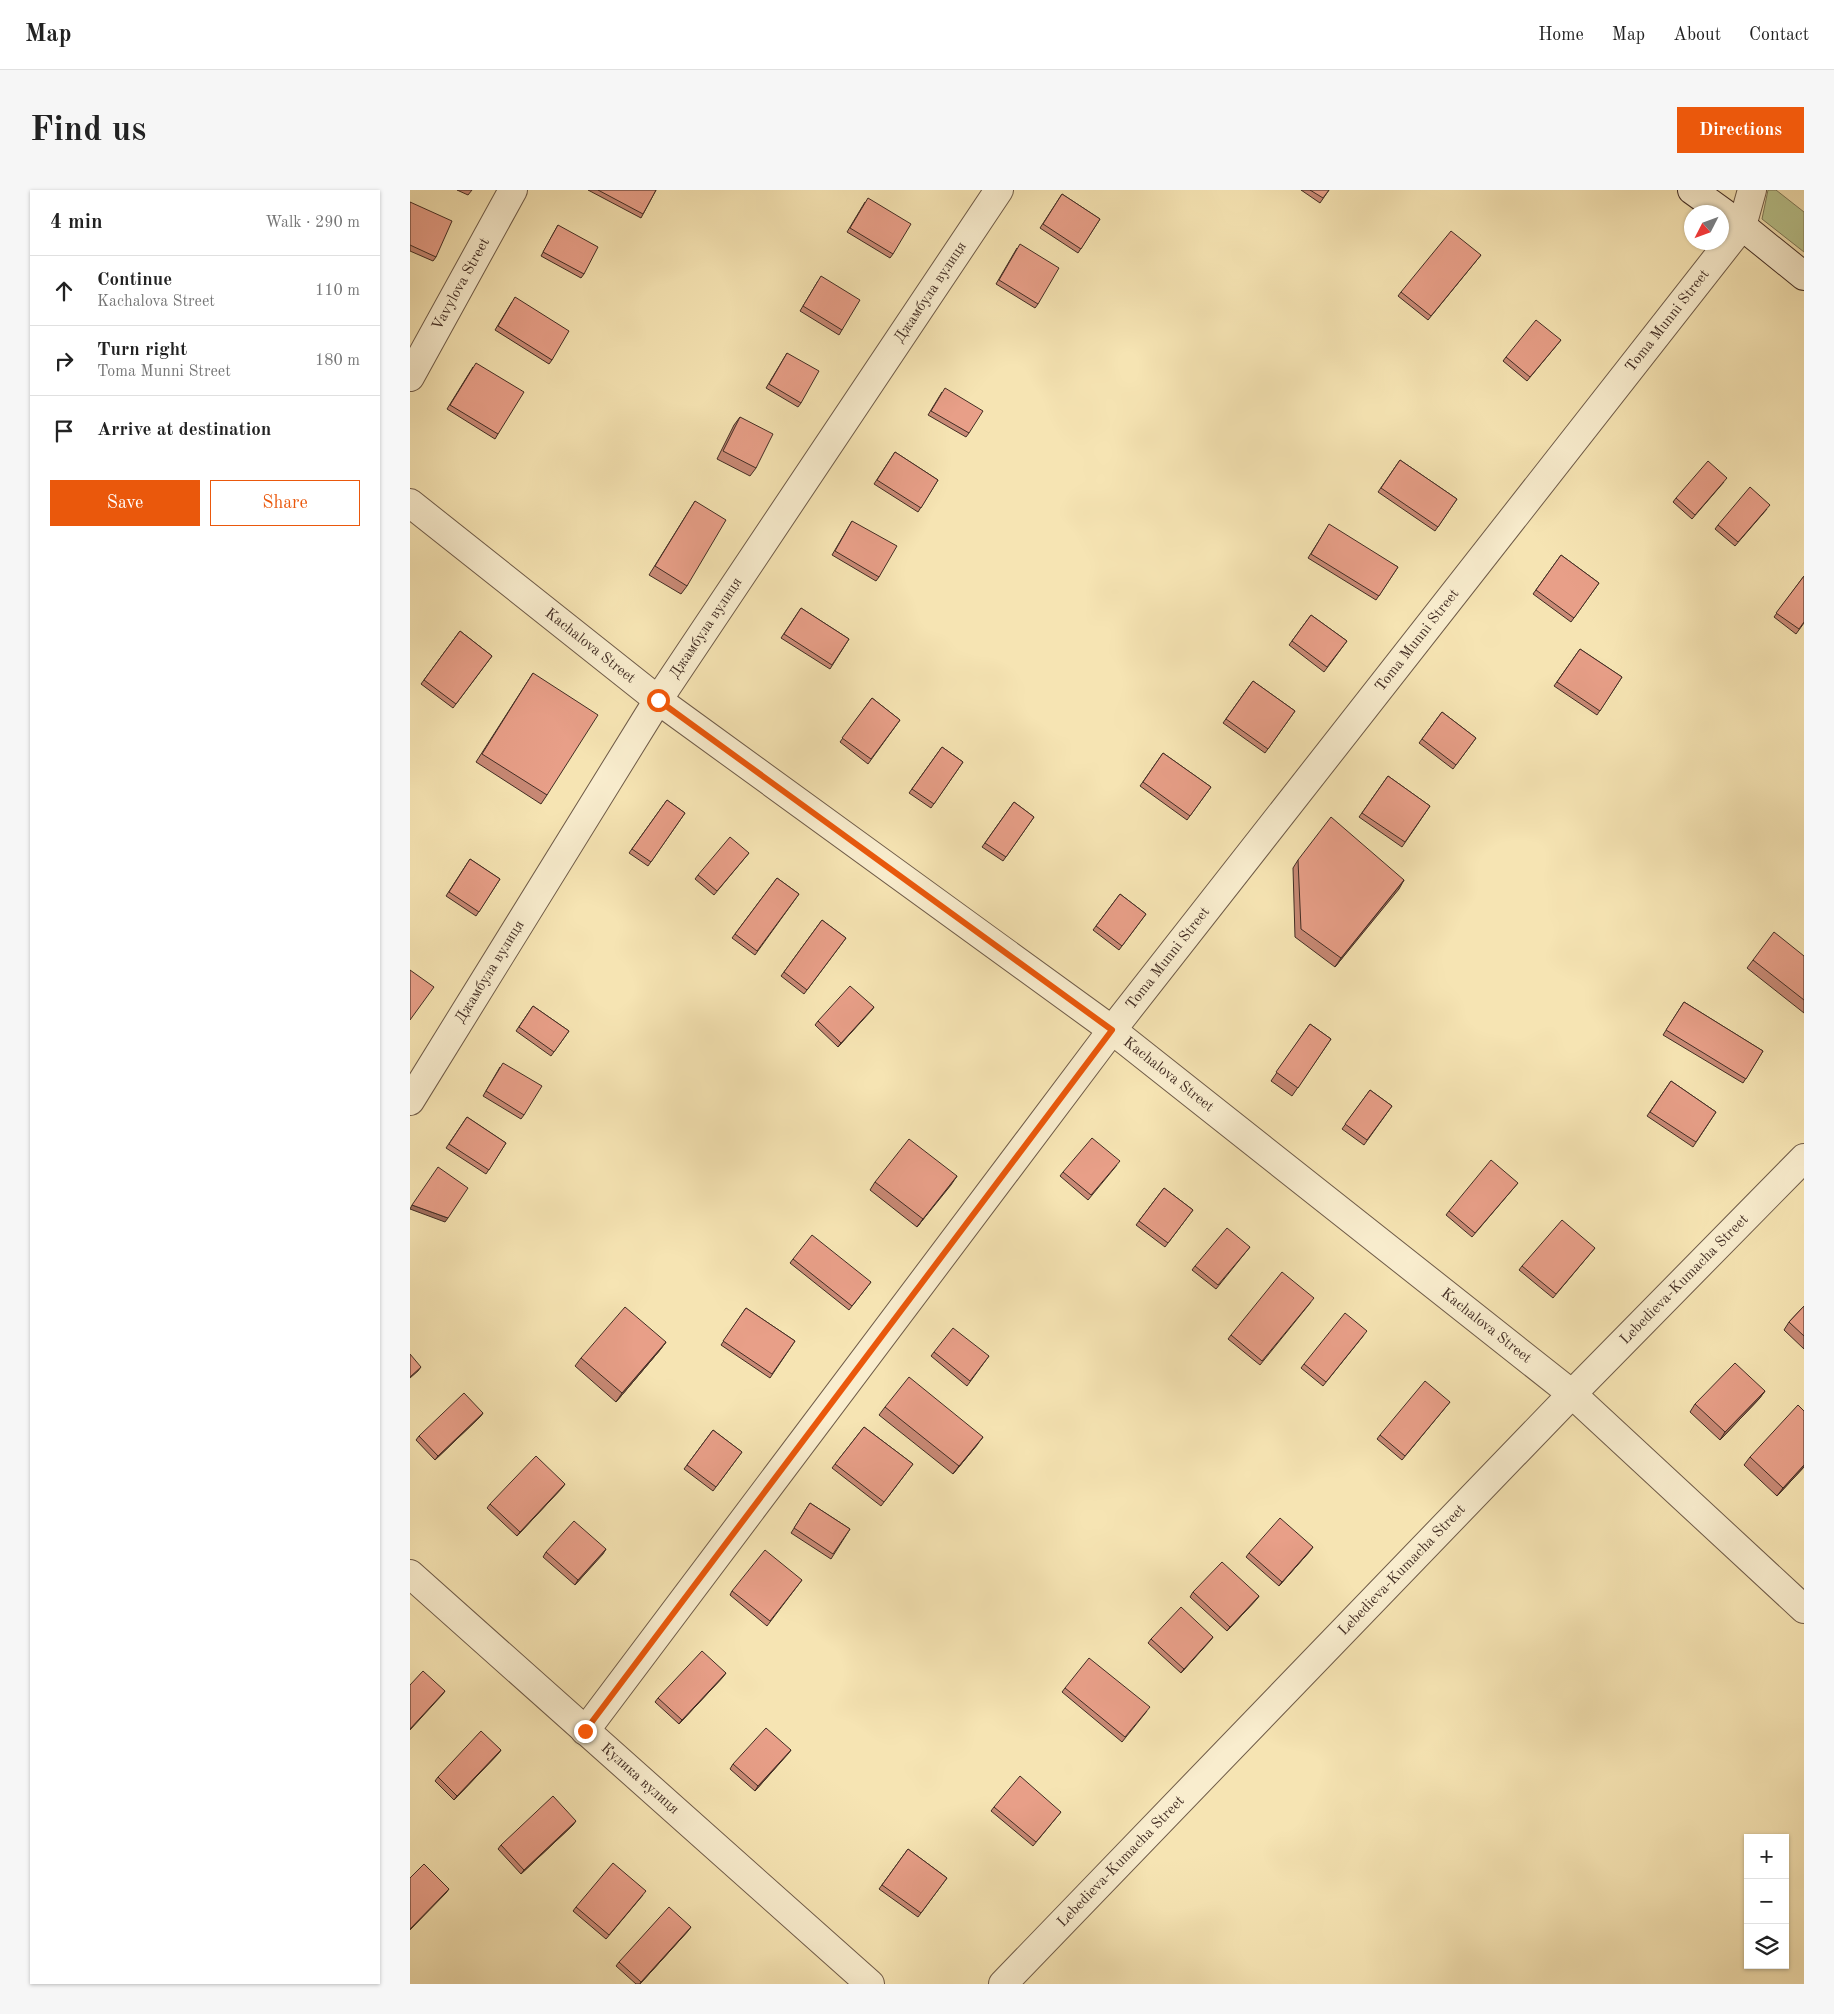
<!DOCTYPE html>
<meta charset="utf-8">
<style>
:root{--surface:#fff;--page:#f6f6f6;--text:#222;--muted:#767676;--line:#e0e0e0;--accent:#ea580c}
body{margin:0;font-family:"Old Standard TT",serif;background:var(--page);color:var(--text)}
.controls{position:absolute;right:15px;bottom:15px;display:grid;overflow:hidden;border-radius:0px;box-shadow:0 1px 4px #0004}
.controls button{width:45px;height:45px;display:grid;place-items:center;padding:0;border:0;border-bottom:1px solid var(--line);background:var(--surface);color:var(--text);font:25px sans-serif}
.compass{position:absolute;left:1274px;top:15px;width:45px;height:45px;border-radius:50%;background:var(--surface);box-shadow:0 1px 4px #0004;rotate:228deg}
.stop{position:absolute;width:15px;height:15px;margin:-11px;border:4px solid #ea580c;border-radius:50%;background:#fff}
.stop.end{background:#ea580c;border-color:#fff;box-shadow:0 1px 5px #0008}
.list{margin:0;padding:0;list-style:none}
h2{display:flex;justify-content:space-between;align-items:center;height:65px;margin:0;padding:0 20px;font-size:21px}
h2 small{font-size:16px;font-weight:400;color:var(--muted)}
.list li{display:grid;grid-template-columns:32px 1fr auto;gap:15px;align-items:center;box-sizing:border-box;height:70px;padding:0 20px;border-top:1px solid var(--line)}
.list b{display:block;font-size:19px;white-space:nowrap}
.list p{margin:0;font-size:16px;white-space:nowrap;color:var(--muted)}
.list em{font-size:16px;font-style:normal;color:var(--muted)}
.actions{display:flex;gap:10px;padding:15px 20px}
.actions a{flex:1;padding:11px 0;border:1px solid var(--accent);border-radius:0px;text-align:center;font-size:18px;color:var(--accent)}
.actions .main{background:var(--accent);color:#fff}
.icon{flex:none;width:28px;height:28px;fill:none;stroke:currentColor;stroke-width:2;stroke-linecap:round;stroke-linejoin:round}
.map{position:relative;flex:none;width:1394px;height:1794px;overflow:hidden;border-radius:0px}
header{display:flex;align-items:center;gap:30px;box-sizing:border-box;height:70px;padding:0 25px;background:var(--surface);border-bottom:1px solid var(--line)}
header strong{font-size:24px}
nav{display:flex;gap:28px;margin-inline-start:auto;font-size:18px}
.intro{display:flex;align-items:center;justify-content:space-between;box-sizing:border-box;height:120px;padding:0 30px}
h1{margin:0;font-size:35px}
.button{padding:12px 22px;border-radius:0px;background:var(--accent);color:#fff;font-size:18px;font-weight:700}
main{display:flex;gap:30px;padding:0 30px}
aside{flex:1;background:var(--surface);border-radius:0px;box-shadow:0 1px 4px #0004}
.map>svg:first-child{display:block}
.green{fill:#bac58e;stroke:#7e7959}
.lines{fill:none;stroke-linecap:round;stroke-linejoin:round}
.street-casing{stroke:#6f5b48;stroke-width:30}
.secondary-casing{stroke:#422d24;stroke-width:30}
.street{stroke:#f9edce;stroke-width:28}
.secondary{stroke:#f9edce;stroke-width:28}
.wall{fill:#c88975;stroke:#422d24}
.shaded-wall{fill:#a26f5f;stroke:#422d24}
.building{fill:#e89f88;stroke:#422d24}
.route{stroke:#ea580c;stroke-width:6}
.labels{text-anchor:middle;dominant-baseline:central;stroke-width:4.5;stroke-linejoin:round;paint-order:stroke}
.street-label{font-size:15px;fill:#422d24;stroke:#f9edce}
</style>
<header>
<strong>Map</strong>
<nav><a>Home</a><a>Map</a><a>About</a><a>Contact</a></nav>
</header>
<div class="intro"><h1>Find us</h1><a class="button">Directions</a></div>
<main>
<aside>
<h2>4 min<small>Walk · 290 m</small></h2>
<ul class="list">
<li><svg class="icon" aria-label="ahead" viewBox="0 0 24 24"><path d="M12 20V5M6 11l6-6 6 6"/></svg><div><b>Continue</b><p>Kachalova Street</p></div><em>110 m</em></li>
<li><svg class="icon" aria-label="right" viewBox="0 0 24 24"><path d="M7 20v-9h11M14 6l5 5-5 5"/></svg><div><b>Turn right</b><p>Toma Munni Street</p></div><em>180 m</em></li>
<li><svg class="icon" aria-label="arrive" viewBox="0 0 24 24"><path d="M6 21V4h12l-3 4 3 4H6"/></svg><div><b>Arrive at destination</b></div></li>
</ul>
<div class="actions"><a class="main">Save</a><a>Share</a></div>
</aside>
<div class="map">
<svg width="1394" height="1794" viewBox="0 0 1394 1794">
<rect width="100%" height="100%" fill="#f6e4b3"/>
<filter id="stains"><feTurbulence type="fractalNoise" baseFrequency=".004" numOctaves="4"/><feColorMatrix values="0 0 0 0 .2 0 0 0 0 .09 0 0 0 0 .02 0 0 0 .5 -.17"/></filter>
<radialGradient id="worn" r=".72"><stop offset=".6" stop-color="#630" stop-opacity="0"/><stop offset="1" stop-color="#630" stop-opacity=".3"/></radialGradient>
<!-- green -->
<polygon class="green" points="1358,0 1366,0 1394,22 1394,62 1352,29"/>
<g class="lines">
<!-- street casing -->
<g class="street-casing">
<g id="street">
<path id="s1" d="M0 187 103 0"/>
<path id="s2" d="M0 313 248 510 702 840 1162 1204 1394 1419"/>
<path id="s3" d="M0 911 248 510 589 0"/>
<path id="s4" d="M0 1384 460 1794"/>
<path id="s5" d="M175 1541 702 840 1332 36 1342 0"/>
<path id="s6" d="M593 1794 1162 1204 1394 968"/>
</g>
</g>
<!-- secondary casing -->
<g class="secondary-casing">
<polyline id="secondary" points="1282,0 1332,36 1394,86"/>
</g>
<!-- street -->
<use href="#street" class="street"/>
<!-- secondary -->
<use href="#secondary" class="secondary"/>
</g>
<!-- wall -->
<g class="wall">
<polygon points="47,0 62,0 58,5"/>
<polygon points="178,0 246,0 231,28"/>
<polygon points="891,0 919,0 910,13"/>
<polygon points="652,4 690,29 668,63 630,38"/>
<polygon points="0,12 26,67 23,71 0,61"/>
<polygon points="455,12 483,64 480,68 437,42"/>
<polygon points="148,35 174,84 171,88 131,66"/>
<polygon points="607,58 628,114 625,118 586,94"/>
<polygon points="1071,65 1018,130 988,106 991,102"/>
<polygon points="408,91 432,140 429,145 390,121"/>
<polygon points="102,112 142,170 139,174 85,140"/>
<polygon points="1151,150 1117,191 1093,171 1096,167"/>
<polygon points="377,163 391,213 388,217 356,198"/>
<polygon points="63,177 88,244 85,249 37,219"/>
<polygon points="532,202 559,243 556,247 518,225"/>
<polygon points="330,227 346,278 340,286 307,269 324,235"/>
<polygon points="485,262 528,290 508,322 464,294"/>
<polygon points="990,270 1047,309 1025,341 968,302"/>
<polygon points="1314,292 1282,329 1263,312 1266,308"/>
<polygon points="285,311 277,396 271,404 239,385"/>
<polygon points="1357,319 1325,356 1305,339 1308,335"/>
<polygon points="442,331 469,387 466,391 422,365"/>
<polygon points="917,338 988,377 966,410 898,368"/>
<polygon points="1151,365 1189,393 1161,432 1123,404"/>
<polygon points="1394,386 1394,433 1386,444 1364,427"/>
<polygon points="391,418 439,449 420,479 371,448"/>
<polygon points="901,425 937,451 914,482 879,455"/>
<polygon points="50,441 82,466 43,518 11,494"/>
<polygon points="1170,459 1212,487 1187,525 1144,496"/>
<polygon points="123,483 137,605 131,614 66,572"/>
<polygon points="843,491 885,521 855,563 813,533"/>
<polygon points="462,508 490,530 458,574 430,552"/>
<polygon points="1032,522 1066,548 1043,579 1009,553"/>
<polygon points="532,557 553,572 521,618 499,603"/>
<polygon points="753,563 801,597 777,630 730,596"/>
<polygon points="978,586 1020,616 992,657 949,627"/>
<polygon points="257,610 275,623 238,676 219,663"/>
<polygon points="604,612 624,627 593,671 572,657"/>
<polygon points="339,663 304,705 285,689 288,685"/>
<polygon points="60,669 90,689 66,726 36,706"/>
<polygon points="888,670 994,690 925,777 885,747 883,678"/>
<polygon points="367,688 389,704 345,765 322,748"/>
<polygon points="710,704 736,724 709,760 683,740"/>
<polygon points="412,730 436,748 394,804 371,786"/>
<polygon points="1394,766 1394,823 1337,778 1343,770"/>
<polygon points="1274,812 1353,861 1333,893 1253,845"/>
<polygon points="123,816 159,841 141,866 106,841"/>
<polygon points="464,817 428,857 405,835 408,831"/>
<polygon points="900,834 921,849 882,906 861,891"/>
<polygon points="90,877 114,925 111,929 73,906"/>
<polygon points="1261,891 1306,922 1283,957 1237,926"/>
<polygon points="960,900 982,916 954,955 932,939"/>
<polygon points="57,927 96,953 76,984 36,958"/>
<polygon points="707,975 678,1010 650,986 653,982"/>
<polygon points="547,986 507,1037 460,1000 465,992"/>
<polygon points="1108,993 1062,1047 1036,1025 1039,1021"/>
<polygon points="754,998 783,1020 755,1057 726,1035"/>
<polygon points="840,1057 806,1099 782,1080 785,1076"/>
<polygon points="1185,1058 1143,1108 1109,1080 1112,1076"/>
<polygon points="383,1069 461,1092 439,1120 380,1073"/>
<polygon points="901,1112 850,1175 818,1149 821,1145"/>
<polygon points="1394,1116 1394,1159 1374,1140 1379,1132"/>
<polygon points="336,1118 385,1151 360,1188 311,1155"/>
<polygon points="954,1145 913,1196 891,1178 894,1174"/>
<polygon points="256,1152 250,1160 206,1212 165,1176 171,1168"/>
<polygon points="524,1162 579,1166 557,1196 521,1166"/>
<polygon points="1355,1201 1349,1209 1310,1250 1280,1222 1285,1214"/>
<polygon points="1040,1212 992,1270 967,1249 970,1245"/>
<polygon points="475,1217 567,1255 543,1284 469,1225"/>
<polygon points="73,1223 70,1227 25,1270 6,1250 9,1246"/>
<polygon points="454,1237 503,1274 471,1316 422,1278"/>
<polygon points="303,1240 332,1262 303,1301 274,1279"/>
<polygon points="1340,1267 1394,1277 1367,1306 1334,1275"/>
<polygon points="152,1298 107,1346 77,1318 80,1314"/>
<polygon points="400,1313 440,1339 421,1369 381,1343"/>
<polygon points="196,1359 165,1395 133,1367 136,1362"/>
<polygon points="900,1361 869,1396 836,1367 839,1363"/>
<polygon points="392,1390 357,1436 320,1405 322,1401"/>
<polygon points="783,1402 849,1406 846,1410 817,1441 780,1407"/>
<polygon points="803,1447 771,1483 738,1453 741,1449"/>
<polygon points="313,1487 269,1534 245,1512 248,1508"/>
<polygon points="655,1498 737,1521 712,1552 652,1502"/>
<polygon points="91,1560 88,1564 44,1610 25,1591 28,1587"/>
<polygon points="381,1560 345,1601 320,1579 323,1574"/>
<polygon points="584,1617 651,1622 623,1656 581,1621"/>
<polygon points="163,1635 111,1684 88,1659 91,1655"/>
<polygon points="498,1659 537,1688 508,1727 469,1699"/>
<polygon points="233,1705 196,1749 163,1721 166,1717"/>
<polygon points="278,1741 230,1794 226,1794 206,1776 209,1772"/>
</g>
<!-- shaded-wall -->
<g class="shaded-wall">
<polygon points="994,690 989,699 925,777 931,768"/>
<polygon points="464,817 461,821 428,857 431,853"/>
<polygon points="547,986 541,995 507,1037 513,1029"/>
<polygon points="2,1015 38,1028 35,1032 0,1019"/>
<polygon points="256,1152 250,1160 206,1212 212,1203"/>
<polygon points="11,1177 8,1181 0,1188 0,1187"/>
<polygon points="1355,1201 1349,1209 1310,1250 1315,1242"/>
<polygon points="73,1223 70,1227 25,1270 28,1266"/>
<polygon points="573,1247 567,1255 543,1284 549,1276"/>
<polygon points="1394,1275 1394,1277 1367,1306 1373,1298"/>
<polygon points="155,1294 152,1298 107,1346 110,1342"/>
<polygon points="903,1357 900,1361 869,1396 872,1392"/>
<polygon points="196,1359 193,1364 165,1395 168,1390"/>
<polygon points="849,1406 846,1410 817,1441 820,1437"/>
<polygon points="803,1447 800,1451 771,1483 774,1479"/>
<polygon points="316,1483 313,1487 269,1534 272,1530"/>
<polygon points="35,1501 32,1505 0,1540 0,1539"/>
<polygon points="91,1560 88,1564 44,1610 47,1606"/>
<polygon points="381,1560 378,1564 345,1601 348,1596"/>
<polygon points="166,1631 163,1635 111,1684 114,1680"/>
<polygon points="39,1699 36,1703 0,1740 0,1739"/>
<polygon points="281,1737 278,1741 230,1794 231,1792"/>
</g>
<!-- building -->
<g class="building">
<polygon points="188,0 246,0 233,24"/>
<polygon points="900,0 919,0 913,8"/>
<polygon points="652,4 690,29 671,59 633,34"/>
<polygon points="458,8 501,34 483,64 440,38"/>
<polygon points="0,12 42,31 26,67 0,55"/>
<polygon points="148,35 188,57 174,84 133,62"/>
<polygon points="1041,41 1071,65 1021,126 991,102"/>
<polygon points="610,54 649,78 628,114 589,90"/>
<polygon points="411,86 450,110 432,140 393,116"/>
<polygon points="105,107 159,141 142,170 88,136"/>
<polygon points="1126,130 1151,150 1120,187 1096,167"/>
<polygon points="377,163 409,181 391,213 359,194"/>
<polygon points="66,173 114,202 88,244 40,215"/>
<polygon points="535,198 573,221 559,243 521,221"/>
<polygon points="330,227 363,244 346,278 313,261"/>
<polygon points="485,262 528,290 511,318 467,290"/>
<polygon points="990,270 1047,309 1028,337 971,298"/>
<polygon points="1298,271 1317,288 1285,325 1266,308"/>
<polygon points="1340,297 1360,315 1328,352 1308,335"/>
<polygon points="285,311 316,330 277,396 245,376"/>
<polygon points="442,331 487,356 469,387 425,361"/>
<polygon points="919,334 988,377 969,406 901,364"/>
<polygon points="1151,365 1189,393 1164,428 1126,400"/>
<polygon points="1394,386 1394,432 1389,439 1366,423"/>
<polygon points="391,418 439,449 422,475 374,444"/>
<polygon points="901,425 937,451 917,477 882,451"/>
<polygon points="50,441 82,466 46,514 14,490"/>
<polygon points="1170,459 1212,487 1190,521 1147,492"/>
<polygon points="123,483 188,525 137,605 72,564"/>
<polygon points="843,491 885,521 858,559 816,529"/>
<polygon points="462,508 490,530 461,569 432,548"/>
<polygon points="1032,522 1066,548 1046,575 1012,549"/>
<polygon points="532,557 553,572 524,614 502,599"/>
<polygon points="753,563 801,597 780,626 733,592"/>
<polygon points="978,586 1020,616 995,652 952,623"/>
<polygon points="257,610 275,623 241,672 222,659"/>
<polygon points="604,612 624,627 596,667 575,653"/>
<polygon points="921,627 994,690 931,768 891,739 888,670"/>
<polygon points="320,647 339,663 307,701 288,685"/>
<polygon points="60,669 90,689 69,722 39,702"/>
<polygon points="367,688 389,704 347,761 325,744"/>
<polygon points="710,704 736,724 712,756 686,736"/>
<polygon points="412,730 436,748 397,800 374,782"/>
<polygon points="1364,742 1394,766 1394,810 1343,770"/>
<polygon points="0,780 24,797 0,830"/>
<polygon points="440,796 464,817 431,853 408,831"/>
<polygon points="1274,812 1353,861 1336,889 1256,840"/>
<polygon points="123,816 159,841 144,862 109,837"/>
<polygon points="900,834 921,849 888,898 866,882"/>
<polygon points="93,873 132,896 114,925 76,901"/>
<polygon points="1261,891 1306,922 1286,952 1240,922"/>
<polygon points="960,900 982,916 957,950 935,934"/>
<polygon points="57,927 96,953 79,980 39,954"/>
<polygon points="682,948 710,971 681,1005 653,982"/>
<polygon points="499,949 547,986 513,1029 465,992"/>
<polygon points="1081,970 1108,993 1065,1043 1039,1021"/>
<polygon points="28,977 58,998 38,1028 2,1015"/>
<polygon points="754,998 783,1020 758,1053 729,1031"/>
<polygon points="1152,1030 1185,1058 1146,1104 1112,1076"/>
<polygon points="817,1038 840,1057 808,1095 785,1076"/>
<polygon points="402,1045 461,1092 442,1116 383,1069"/>
<polygon points="872,1082 904,1108 852,1171 821,1145"/>
<polygon points="1394,1116 1394,1146 1379,1132"/>
<polygon points="215,1117 256,1152 212,1203 171,1168"/>
<polygon points="336,1118 385,1151 362,1184 313,1151"/>
<polygon points="935,1123 957,1141 916,1192 894,1174"/>
<polygon points="543,1138 579,1166 560,1191 524,1162"/>
<polygon points="0,1164 11,1177 0,1187"/>
<polygon points="1325,1173 1355,1201 1315,1242 1285,1214"/>
<polygon points="499,1187 573,1247 549,1276 475,1217"/>
<polygon points="1015,1191 1040,1212 995,1266 970,1245"/>
<polygon points="54,1203 73,1223 28,1266 9,1246"/>
<polygon points="1388,1215 1394,1221 1394,1275 1373,1298 1340,1267"/>
<polygon points="454,1237 503,1274 474,1312 425,1274"/>
<polygon points="303,1240 332,1262 306,1297 277,1275"/>
<polygon points="126,1266 155,1294 110,1342 80,1314"/>
<polygon points="400,1313 440,1339 423,1364 384,1338"/>
<polygon points="870,1328 903,1357 872,1392 839,1363"/>
<polygon points="164,1331 196,1359 168,1390 136,1362"/>
<polygon points="355,1360 392,1390 360,1431 322,1401"/>
<polygon points="812,1372 849,1406 820,1437 783,1402"/>
<polygon points="771,1417 803,1447 774,1479 741,1449"/>
<polygon points="292,1461 316,1483 272,1530 248,1508"/>
<polygon points="679,1468 740,1517 715,1547 655,1498"/>
<polygon points="13,1481 35,1501 0,1539 0,1495"/>
<polygon points="356,1538 381,1560 348,1596 323,1574"/>
<polygon points="71,1541 91,1560 47,1606 28,1587"/>
<polygon points="610,1586 651,1622 626,1652 584,1617"/>
<polygon points="143,1606 166,1631 114,1680 91,1655"/>
<polygon points="498,1659 537,1688 511,1723 472,1695"/>
<polygon points="203,1673 236,1701 199,1745 166,1717"/>
<polygon points="14,1674 39,1699 0,1739 0,1688"/>
<polygon points="259,1717 281,1737 231,1792 209,1772"/>
</g>
<g class="lines">
<!-- route -->
<polyline class="route" points="175,1541 702,840 248,510"/>
</g>
<g class="labels">
<!-- street labels -->
<g class="street-label">
<text stroke="none"><textPath href="#s1" startOffset="106">Vavylova Street</textPath></text>
<text stroke="none"><textPath href="#s3" startOffset="962">Джамбула вулиця</textPath></text>
<text stroke="none"><textPath href="#s5" startOffset="1778">Toma Munni Street</textPath></text>
<text stroke="none"><textPath href="#s3" startOffset="558">Джамбула вулиця</textPath></text>
<text stroke="none"><textPath href="#s5" startOffset="1372">Toma Munni Street</textPath></text>
<text stroke="none"><textPath href="#s2" startOffset="230">Kachalova Street</textPath></text>
<text stroke="none"><textPath href="#s5" startOffset="968">Toma Munni Street</textPath></text>
<text stroke="none"><textPath href="#s3" startOffset="152">Джамбула вулиця</textPath></text>
<text stroke="none"><textPath href="#s2" startOffset="950">Kachalova Street</textPath></text>
<text stroke="none"><textPath href="#s6" startOffset="980">Lebedieva-Kumacha Street</textPath></text>
<text stroke="none"><textPath href="#s2" startOffset="1355">Kachalova Street</textPath></text>
<text stroke="none"><textPath href="#s6" startOffset="575">Lebedieva-Kumacha Street</textPath></text>
<text stroke="none"><textPath href="#s4" startOffset="308">Кулика вулиця</textPath></text>
<text stroke="none"><textPath href="#s6" startOffset="170">Lebedieva-Kumacha Street</textPath></text>
</g>
</g>
<rect width="100%" height="100%" filter="url(#stains)"/>
<rect width="100%" height="100%" fill="url(#worn)"/>
</svg>
<div class="controls">
<button>+</button>
<button>−</button>
<button><svg class="icon" aria-label="layers" viewBox="0 0 24 24"><path d="M12 4l9 5-9 5-9-5zM3 14l9 5 9-5"/></svg></button>
</div>
<svg class="compass" viewBox="-18 -18 36 36"><path d="M0-13l5 13h-10z" fill="#e53935"/><path d="M0 13l5-13h-10z" fill="#767676"/></svg>
<div class="stop" style="left:248px;top:510px"></div>
<div class="stop end" style="left:175px;top:1541px"></div>
</div>
</main>
